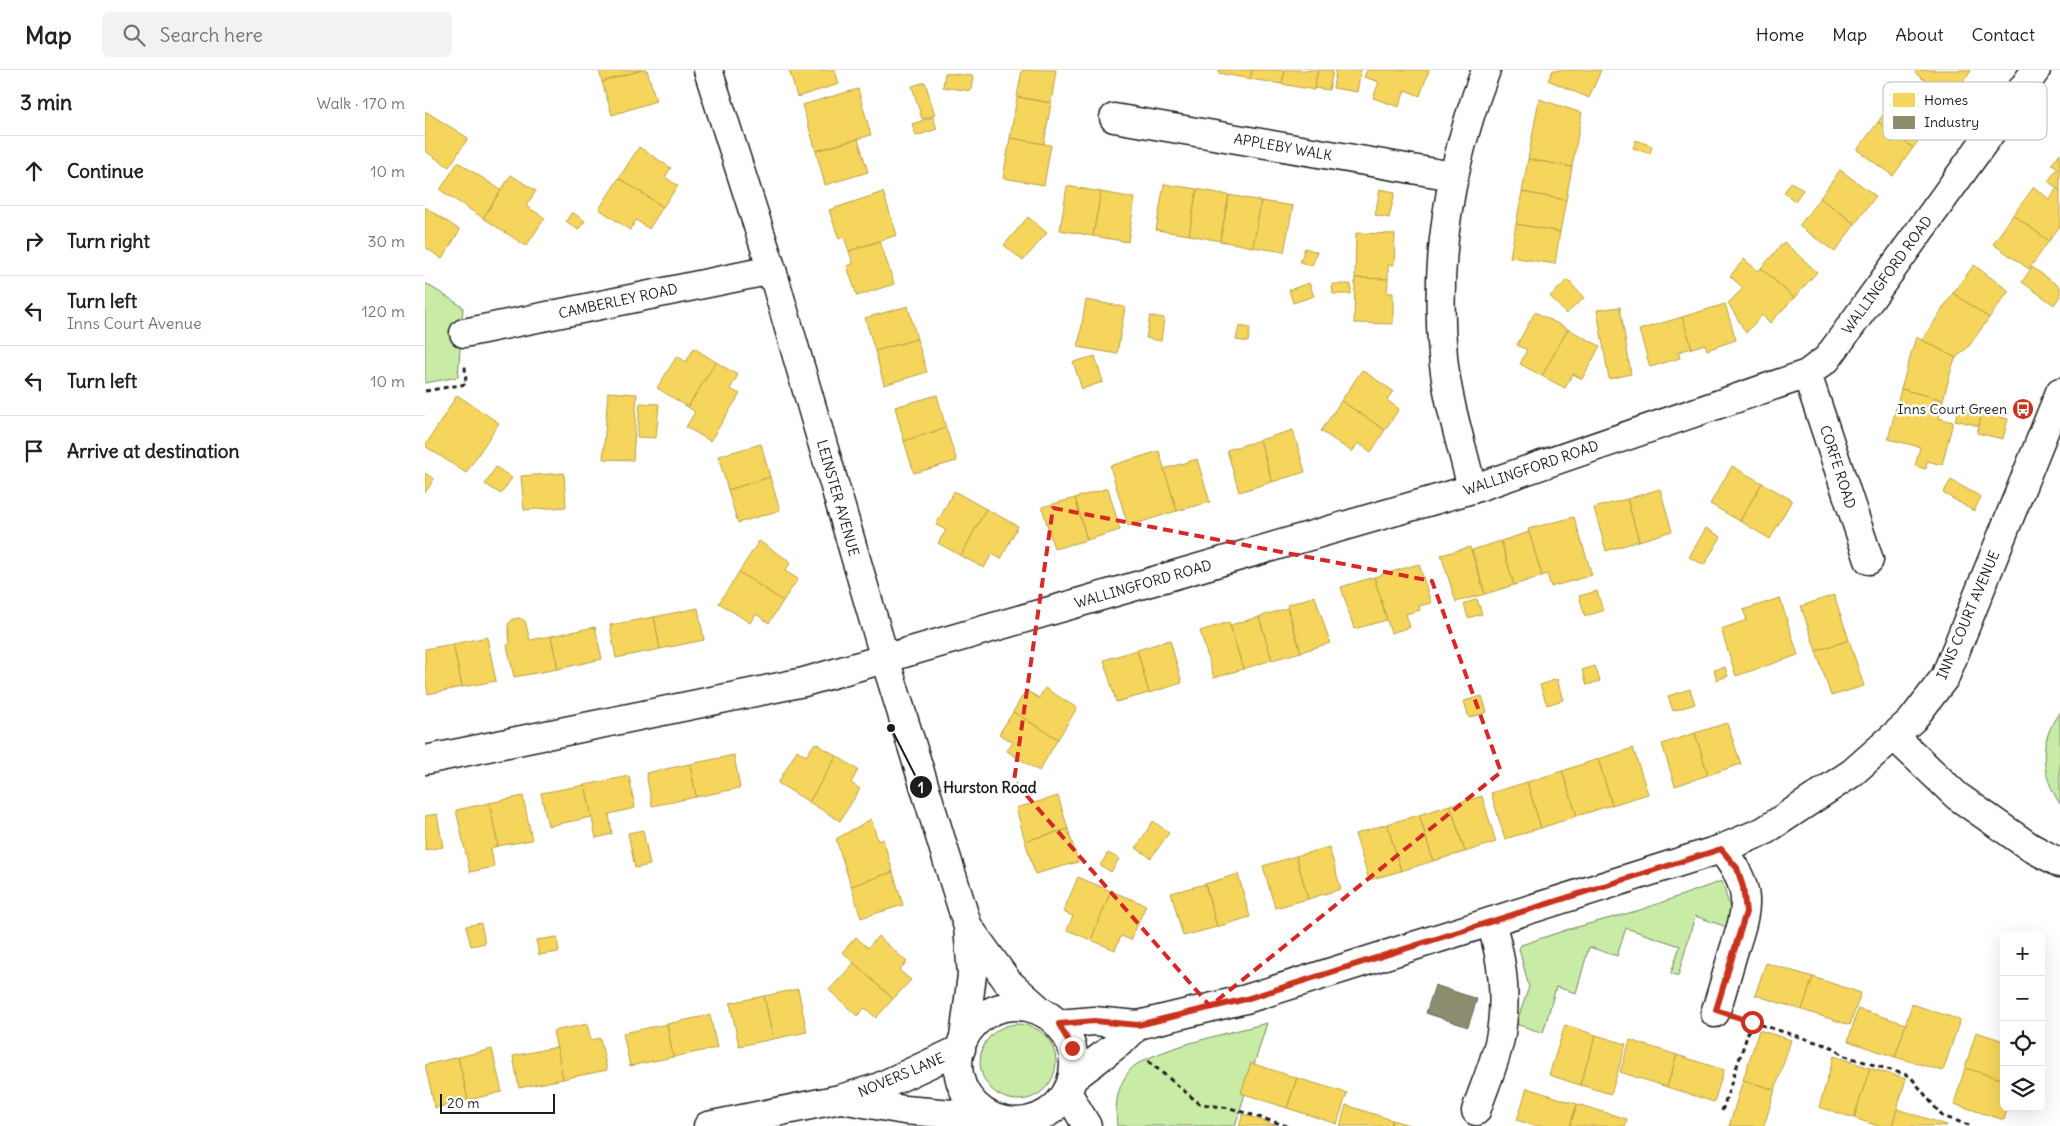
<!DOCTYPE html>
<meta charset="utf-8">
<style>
:root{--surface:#fff;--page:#f2f2f2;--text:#202124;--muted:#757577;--line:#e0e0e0}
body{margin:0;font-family:Delius,sans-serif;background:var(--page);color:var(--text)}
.controls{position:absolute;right:15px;bottom:15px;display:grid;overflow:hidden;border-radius:8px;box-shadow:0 5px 20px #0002}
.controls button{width:45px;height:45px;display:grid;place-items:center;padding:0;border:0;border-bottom:1px solid var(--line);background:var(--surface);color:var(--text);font:25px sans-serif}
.scale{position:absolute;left:15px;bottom:12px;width:115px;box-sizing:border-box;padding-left:5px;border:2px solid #1c1c1c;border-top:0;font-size:14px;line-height:18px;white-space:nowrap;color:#1c1c1c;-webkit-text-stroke:4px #fff;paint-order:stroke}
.stop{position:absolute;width:15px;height:15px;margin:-11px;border:4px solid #c8321e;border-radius:50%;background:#fff}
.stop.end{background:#c8321e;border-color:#fff;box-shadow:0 1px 5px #0008}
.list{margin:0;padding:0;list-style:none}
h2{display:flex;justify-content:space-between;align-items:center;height:65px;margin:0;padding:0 20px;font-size:21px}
h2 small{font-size:16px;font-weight:400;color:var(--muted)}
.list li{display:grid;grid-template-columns:32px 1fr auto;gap:15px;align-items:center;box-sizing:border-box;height:70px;padding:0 20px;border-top:1px solid var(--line)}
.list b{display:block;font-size:19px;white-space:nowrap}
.list p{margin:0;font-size:16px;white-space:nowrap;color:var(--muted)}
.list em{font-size:16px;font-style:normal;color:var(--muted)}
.icon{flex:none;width:28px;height:28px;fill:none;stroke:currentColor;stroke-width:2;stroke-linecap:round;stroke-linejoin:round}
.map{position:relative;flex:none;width:1635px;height:1056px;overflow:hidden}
header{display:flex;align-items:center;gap:30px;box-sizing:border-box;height:70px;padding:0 25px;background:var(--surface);border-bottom:1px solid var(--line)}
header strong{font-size:24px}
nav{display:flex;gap:28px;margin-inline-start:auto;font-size:18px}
.search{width:350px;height:45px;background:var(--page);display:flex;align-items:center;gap:12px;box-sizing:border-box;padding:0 18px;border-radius:8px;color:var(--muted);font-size:19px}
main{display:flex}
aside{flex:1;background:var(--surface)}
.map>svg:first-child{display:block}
.green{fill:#c8eba5;stroke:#728460}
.homes{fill:#f6d55c;stroke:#b59e49}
.industry{fill:#8c8c6e;stroke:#6a6a55}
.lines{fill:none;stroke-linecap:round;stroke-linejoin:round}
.minor-casing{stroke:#1c1c1c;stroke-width:31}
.path{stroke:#1c1c1c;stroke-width:3;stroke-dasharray:5 4;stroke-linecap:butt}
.minor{stroke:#fff;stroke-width:28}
.route{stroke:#c8321e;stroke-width:6}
.marked{fill:none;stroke:#d62828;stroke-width:4;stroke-dasharray:10 6;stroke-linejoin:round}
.labels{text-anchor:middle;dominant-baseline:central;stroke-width:5;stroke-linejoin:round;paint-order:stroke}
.street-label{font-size:14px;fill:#1c1c1c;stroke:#fff}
.poi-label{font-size:14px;fill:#1c1c1c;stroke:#fff;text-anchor:end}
.key{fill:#fff;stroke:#bbb;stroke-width:1}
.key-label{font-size:14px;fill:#1c1c1c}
.leader{fill:none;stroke:#1c1c1c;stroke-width:2}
.callout-dot{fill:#1c1c1c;stroke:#fff;stroke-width:2}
.mark-label{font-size:15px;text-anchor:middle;font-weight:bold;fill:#fff}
.callout-label{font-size:15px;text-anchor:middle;font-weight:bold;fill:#1c1c1c;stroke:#fff;stroke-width:5;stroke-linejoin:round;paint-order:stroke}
</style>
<header>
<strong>Map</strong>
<div class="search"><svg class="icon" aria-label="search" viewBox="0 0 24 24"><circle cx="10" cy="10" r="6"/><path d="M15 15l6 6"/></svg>Search here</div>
<nav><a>Home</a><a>Map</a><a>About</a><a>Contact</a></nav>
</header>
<main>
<aside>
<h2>3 min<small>Walk · 170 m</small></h2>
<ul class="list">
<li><svg class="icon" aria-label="ahead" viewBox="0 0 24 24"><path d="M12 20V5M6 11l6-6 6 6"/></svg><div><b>Continue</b></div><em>10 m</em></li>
<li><svg class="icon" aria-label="right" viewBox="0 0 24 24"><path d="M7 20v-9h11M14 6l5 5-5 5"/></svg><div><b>Turn right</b></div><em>30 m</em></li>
<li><svg class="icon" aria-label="left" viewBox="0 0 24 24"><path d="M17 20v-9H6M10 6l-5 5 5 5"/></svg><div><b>Turn left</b><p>Inns Court Avenue</p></div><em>120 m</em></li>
<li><svg class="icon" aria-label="left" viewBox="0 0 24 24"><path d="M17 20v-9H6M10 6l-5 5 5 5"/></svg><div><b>Turn left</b></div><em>10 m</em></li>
<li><svg class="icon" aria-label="arrive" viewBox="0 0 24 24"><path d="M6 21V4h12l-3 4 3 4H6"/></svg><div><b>Arrive at destination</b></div></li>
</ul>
</aside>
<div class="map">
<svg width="1635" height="1056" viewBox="0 0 1635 1056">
<rect width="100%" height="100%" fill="#fff"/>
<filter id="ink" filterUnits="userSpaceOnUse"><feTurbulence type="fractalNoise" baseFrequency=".02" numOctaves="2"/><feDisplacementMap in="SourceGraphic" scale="10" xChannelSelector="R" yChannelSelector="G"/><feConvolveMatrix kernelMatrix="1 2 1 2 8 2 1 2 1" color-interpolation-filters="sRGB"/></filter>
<g filter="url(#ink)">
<!-- green -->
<g class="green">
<polygon points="0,213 38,237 33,307 0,313"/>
<path d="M1635 641V734C1615 702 1613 673 1635 641Z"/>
<polygon points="1297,811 1306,842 1302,857 1270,846 1253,906 1246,903 1255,876 1201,858 1192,886 1164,877 1151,923 1131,917 1118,963 1091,954 1104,917 1094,879 1096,875 1141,860 1215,840"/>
<path d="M842 953 810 1056H692C690 1034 691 1020 704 1001 719 981 815 960 842 953Z"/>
<circle cx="593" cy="992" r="38"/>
</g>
<!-- homes -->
<g class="homes">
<polygon points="174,0 217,0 177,12"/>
<polygon points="217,0 222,0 231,31 187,45 177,12"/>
<polygon points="364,0 410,0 414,14 372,27"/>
<polygon points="597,0 631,0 626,33 592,27"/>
<polygon points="794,0 827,0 825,9 793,3"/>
<polygon points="827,0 860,0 857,14 825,9"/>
<polygon points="860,0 893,0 889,20 857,14"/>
<polygon points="893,0 908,0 904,20 889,18"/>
<polygon points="911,0 936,0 932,22 908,18"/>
<polygon points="942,0 1004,0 995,26 980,20 974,37 948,28 954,12 939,7"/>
<polygon points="1128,0 1176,0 1164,28 1123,10"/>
<polygon points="1492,0 1544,0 1546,1 1526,29 1490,3"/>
<polygon points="520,3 548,6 546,21 518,17"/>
<polygon points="500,12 510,45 497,49 487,16"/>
<polygon points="433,19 446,65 391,81 377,35"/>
<polygon points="1473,24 1509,50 1488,78 1453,52"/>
<polygon points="592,27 626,33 619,74 585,68"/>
<polygon points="1114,29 1157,43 1147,97 1103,89"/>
<polygon points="0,41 43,68 24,97 0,81"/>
<polygon points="508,47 512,59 491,66 487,54"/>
<polygon points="1453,52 1488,78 1468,106 1432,80"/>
<polygon points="585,68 626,75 619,115 578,108"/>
<polygon points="433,69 443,102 400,115 391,81"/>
<polygon points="1211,70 1227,76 1225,84 1208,78"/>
<polygon points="214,77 246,98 240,107 253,116 238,137 194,108"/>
<polygon points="1635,83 1635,121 1623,111 1633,98 1627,94"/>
<polygon points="1103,89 1147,97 1141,130 1097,122"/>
<polygon points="33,92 76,120 58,148 15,120"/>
<polygon points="1415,100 1451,126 1430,154 1395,128"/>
<polygon points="86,105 111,121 101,136 120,148 101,176 58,148"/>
<polygon points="194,108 238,137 224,159 211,150 205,160 174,139"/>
<polygon points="1366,112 1378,120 1370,131 1359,123"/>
<polygon points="739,114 772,119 764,165 731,160"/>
<polygon points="642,116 676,122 668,166 635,160"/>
<polygon points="1609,117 1624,129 1632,118 1635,121 1635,156 1624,171 1588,145"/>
<polygon points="772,119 804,125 795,171 764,165"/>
<polygon points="955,119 970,122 964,148 950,145"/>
<polygon points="458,122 472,165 424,181 419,167 414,169 404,140"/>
<polygon points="676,122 710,128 703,172 668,166"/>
<polygon points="1097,122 1141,130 1135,162 1091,154"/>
<polygon points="804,125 836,131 828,177 795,171"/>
<polygon points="1395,128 1430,154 1410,182 1374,156"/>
<polygon points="836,131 868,136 859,182 828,177"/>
<polygon points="0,137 35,160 17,189 0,177"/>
<polygon points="147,142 160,151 153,160 141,151"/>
<polygon points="1588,145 1624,171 1604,199 1568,174"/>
<polygon points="603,147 622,163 598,191 579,175"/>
<polygon points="1091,154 1135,162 1130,194 1085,187"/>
<polygon points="931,163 970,164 969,195 963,195 963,209 930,208"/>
<polygon points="455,171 469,214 432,226 422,196 428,194 424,181"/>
<polygon points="1359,172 1392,202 1369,228 1336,198"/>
<polygon points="880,178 892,182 887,196 875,192"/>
<polygon points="1319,189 1333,201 1336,198 1369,228 1345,253 1337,245 1321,263 1303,233 1318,218 1305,206"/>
<polygon points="1549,195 1584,221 1564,248 1528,223"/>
<polygon points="1607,197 1635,217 1635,226 1629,235 1597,212"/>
<polygon points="930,208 963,209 962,223 968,223 968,254 929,253"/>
<polygon points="1143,210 1159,228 1141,244 1125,226"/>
<polygon points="884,213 889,226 868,233 864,220"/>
<polygon points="907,214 926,214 926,224 908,224"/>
<polygon points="1528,223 1564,248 1544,276 1531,288 1497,270"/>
<polygon points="661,230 700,237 692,284 653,277"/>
<polygon points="1300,234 1311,270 1282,280 1280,274 1267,278 1257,247"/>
<polygon points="483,236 492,269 450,281 440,248"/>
<polygon points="1195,237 1206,304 1184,309 1172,240"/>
<polygon points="1110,242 1143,259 1117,306 1095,294 1102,280 1092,275"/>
<polygon points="725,246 739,248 736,271 721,268"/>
<polygon points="1257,247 1267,278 1253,282 1255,288 1225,297 1214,260"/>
<polygon points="814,256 825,258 823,272 811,270"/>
<polygon points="1143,259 1175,276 1157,309 1148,304 1140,318 1117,306"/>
<polygon points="1491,267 1531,288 1527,297 1518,330 1476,319"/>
<polygon points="492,269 502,302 459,315 450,281"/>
<polygon points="269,278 291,292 263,337 232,318 252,286 261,292"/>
<polygon points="670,286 678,312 657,319 648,292"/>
<polygon points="291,292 313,305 305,319 315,324 285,371 261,357 270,342 263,337"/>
<polygon points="937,300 968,321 962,330 974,339 960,360 916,331"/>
<polygon points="1476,319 1518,330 1514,348 1528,352 1517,395 1502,391 1501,399 1490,396 1495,377 1463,369"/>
<polygon points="183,322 212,324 208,390 178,389"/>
<polygon points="32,325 74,353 41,403 0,376"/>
<polygon points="512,325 521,358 479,371 470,337"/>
<polygon points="916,331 960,360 946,382 933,373 927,382 896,361"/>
<polygon points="215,333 234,334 231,368 212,367"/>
<polygon points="1534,336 1557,342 1554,356 1530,350"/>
<polygon points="1557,342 1583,349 1578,369 1552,363"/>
<polygon points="521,358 532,391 489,403 479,371"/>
<polygon points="868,360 880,402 847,412 835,370"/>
<polygon points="835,370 847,412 814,422 802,380"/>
<polygon points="336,374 345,407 303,420 293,386"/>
<polygon points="734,381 752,441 703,456 685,396"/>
<polygon points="772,389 785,432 752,441 739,399"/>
<polygon points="1307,396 1337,413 1315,451 1285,434"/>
<polygon points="71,397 87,408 76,424 60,414"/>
<polygon points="0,403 9,409 0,423"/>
<polygon points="139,403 141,437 99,440 96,406"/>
<polygon points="345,407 355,440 313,453 303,420"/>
<polygon points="1526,410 1556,427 1549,441 1518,423"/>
<polygon points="1337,413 1367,430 1345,469 1315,451"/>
<polygon points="683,418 695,460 662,470 650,428"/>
<polygon points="1235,419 1247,461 1214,471 1202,429"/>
<polygon points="529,421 561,439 536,486 513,473 521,460 511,455"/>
<polygon points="650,428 662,470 629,479 617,437"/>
<polygon points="1202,429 1214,471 1181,481 1169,438"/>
<polygon points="561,439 593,456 576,489 567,484 559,498 536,486"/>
<polygon points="1149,447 1167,505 1126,517 1122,504 1117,506 1103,459"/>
<polygon points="1281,458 1296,467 1279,495 1264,487"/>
<polygon points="1104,462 1117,506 1089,515 1076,471"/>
<polygon points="334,471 366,492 360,501 373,509 358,531 314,502"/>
<polygon points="1076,471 1089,515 1060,524 1047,480"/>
<polygon points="1045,477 1060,524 1031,532 1016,485"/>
<polygon points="994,494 1006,533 994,536 995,540 981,544 985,557 966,563 949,507"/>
<polygon points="314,502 358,531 344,553 331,544 325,553 294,533"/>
<polygon points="949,507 962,550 929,559 916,517"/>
<polygon points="1172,521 1178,541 1160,546 1154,526"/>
<polygon points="1409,525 1424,570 1391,581 1376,536"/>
<polygon points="890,526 905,573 876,582 862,535"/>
<polygon points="1355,528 1373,585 1311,606 1296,559 1322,550 1318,540"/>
<polygon points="1052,529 1057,544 1043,548 1039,534"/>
<polygon points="273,538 279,570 235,579 229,547"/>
<polygon points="862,538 876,582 847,590 834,547"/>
<polygon points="229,547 235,579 191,588 185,555"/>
<polygon points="834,547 847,590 818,599 805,555"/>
<polygon points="94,548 100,551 105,570 126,566 133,599 89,607 82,575 85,574 83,554 88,549"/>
<polygon points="804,552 818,599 789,608 775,561"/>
<polygon points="170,557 177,589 133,599 126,566"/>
<polygon points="62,567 71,611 37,617 28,574"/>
<polygon points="745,570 757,613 724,623 712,580"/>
<polygon points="1424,570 1439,616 1406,626 1391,581"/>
<polygon points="28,574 37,617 3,624 0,609 0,579"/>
<polygon points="712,580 724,623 691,632 679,590"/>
<polygon points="1170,596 1175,611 1162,615 1157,600"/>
<polygon points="1300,597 1303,606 1292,610 1289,600"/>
<polygon points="1132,609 1138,630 1122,635 1115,615"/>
<polygon points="620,618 652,638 633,669 588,642 601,620 614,628"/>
<polygon points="1265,619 1270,634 1248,641 1243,626"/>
<polygon points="1057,626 1062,642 1044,648 1039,631"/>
<polygon points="588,642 633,669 614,701 582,681 588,672 574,664"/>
<polygon points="1302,653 1316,694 1283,705 1270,663"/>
<polygon points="1270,663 1283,705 1250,716 1237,674"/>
<polygon points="390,673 412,686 384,732 353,713 372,680 381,686"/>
<polygon points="1208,678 1223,724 1187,735 1173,689"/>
<polygon points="309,685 315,718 271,727 265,694"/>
<polygon points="412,686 433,700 426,713 435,719 415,751 384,732"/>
<polygon points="1173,689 1187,735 1152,746 1137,701"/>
<polygon points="265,694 271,727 227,736 221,703"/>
<polygon points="1137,701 1152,746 1116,758 1102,712"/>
<polygon points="204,706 210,738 184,744 187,764 171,768 160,715"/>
<polygon points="1102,712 1116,758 1080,769 1066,723"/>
<polygon points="160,715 167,747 123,756 116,723"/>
<polygon points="98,726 107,770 73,776 64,733"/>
<polygon points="633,726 643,759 600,771 591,738"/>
<polygon points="1057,726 1071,772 1040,782 1025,735"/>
<polygon points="64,733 73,776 66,778 69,797 45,802 31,740"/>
<polygon points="1025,735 1040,782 1008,791 994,745"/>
<polygon points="12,744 18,777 0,780 0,746"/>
<polygon points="994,745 1008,791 976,801 962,754"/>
<polygon points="446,749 453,771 458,769 468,802 426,816 411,769"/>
<polygon points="728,751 744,763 726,788 711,778"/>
<polygon points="962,754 976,801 944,810 930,764"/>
<polygon points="643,759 653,792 610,804 600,771"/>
<polygon points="218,760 225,795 210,798 203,763"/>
<polygon points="904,777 916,819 883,829 871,786"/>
<polygon points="683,783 694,789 686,802 675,795"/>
<polygon points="871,786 883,829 850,838 838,796"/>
<polygon points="468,802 478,835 436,848 426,816"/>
<polygon points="813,804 825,847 792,857 780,814"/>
<polygon points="653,807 686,821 666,870 642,860 648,846 638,842"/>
<polygon points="780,814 792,857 758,866 746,823"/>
<polygon points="686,821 721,835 706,870 696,866 690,880 666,870"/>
<polygon points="56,853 60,873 46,876 41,856"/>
<polygon points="453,866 482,892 474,900 486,910 468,929 417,882 431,867 443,878"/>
<polygon points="132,867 134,882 114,885 111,870"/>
<polygon points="429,893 468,929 451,948 440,938 432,946 404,920"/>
<polygon points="1341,893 1388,907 1377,940 1330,925"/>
<polygon points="1388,907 1436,923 1425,955 1377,940"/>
<polygon points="373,919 382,962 348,969 339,926"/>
<polygon points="339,926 348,969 314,976 305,933"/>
<polygon points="1487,934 1535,950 1518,1001 1470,987"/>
<polygon points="1433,939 1481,954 1470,987 1423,971"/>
<polygon points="285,945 292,978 248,987 242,954"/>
<polygon points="162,954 166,970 175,968 182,1000 138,1009 128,961"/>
<polygon points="242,954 248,987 205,996 198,963"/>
<polygon points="1140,955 1171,965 1155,1015 1124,1005"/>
<polygon points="1334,960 1366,970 1350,1020 1318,1010"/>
<polygon points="1551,962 1579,971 1579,1010 1540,998"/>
<polygon points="1171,965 1201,974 1186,1024 1155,1015"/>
<polygon points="1205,970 1252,985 1242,1017 1195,1002"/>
<polygon points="132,977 138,1009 94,1018 88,986"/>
<polygon points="67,979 77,1022 43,1030 33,987"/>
<polygon points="1252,985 1299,1000 1289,1032 1242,1017"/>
<polygon points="1409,986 1445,998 1429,1048 1394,1037"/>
<polygon points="33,987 43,1030 10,1038 0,995"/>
<polygon points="826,993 872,1008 862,1038 816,1023"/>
<polygon points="1445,998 1481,1009 1467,1056 1453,1056 1429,1048"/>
<polygon points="1540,998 1579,1010 1579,1037 1583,1037 1579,1050 1529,1034"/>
<polygon points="872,1008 922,1023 912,1054 862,1038"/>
<polygon points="1318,1010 1350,1020 1339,1056 1304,1056"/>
<polygon points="1102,1018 1152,1034 1145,1056 1109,1056 1092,1050"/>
<polygon points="1152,1034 1202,1049 1200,1056 1145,1056"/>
<polygon points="921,1035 967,1050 966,1056 915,1056"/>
<polygon points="1472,1039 1522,1055 1522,1056 1467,1056"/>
<polygon points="818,1044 853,1056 814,1056"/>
<polygon points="967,1050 988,1056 966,1056"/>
</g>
<!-- industry -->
<polygon class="industry" points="1010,915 1052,929 1043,957 1001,943"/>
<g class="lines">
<!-- minor casing -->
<g class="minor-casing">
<g id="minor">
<polyline points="283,0 347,200 460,589 543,857 547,905 539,968"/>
<polyline points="689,48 1028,106"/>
<polyline points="39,263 347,200"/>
<polyline points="1382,304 1444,490"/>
<path d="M1047 419C1037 375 1022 331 1018 286 1009 188 1026 90 1061 0"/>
<polyline points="1470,667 1532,726 1605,777 1635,793"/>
<polyline points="0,690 379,612 1047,419 1382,304 1402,289 1611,0"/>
<polyline points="544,858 583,912 617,942"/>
<circle cx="591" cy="994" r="58"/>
<path d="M1290 943C1297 923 1302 903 1308 883 1323 837 1329 820 1296 779"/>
<polyline points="633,954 669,951 713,955 821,929 1296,779 1339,761 1427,703 1488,649 1520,607 1635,322"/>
<polyline points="647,1009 698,970 713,955"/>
<polyline points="642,1022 662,1056"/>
<polyline points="422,1030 479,1040 565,1047"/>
<path d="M1051 1041C1059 1016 1072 989 1076 963 1082 924 1077 889 1066 852"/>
<polyline points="283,1056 415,1029 452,1018 536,979"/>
</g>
</g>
<!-- path -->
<g class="path">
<polyline points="0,321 41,314 40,296"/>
<polyline points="1327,952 1410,978 1417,985 1485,1006 1517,1046 1547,1056"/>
<polyline points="723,991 775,1034 805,1038 862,1056"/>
<polyline points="1297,1041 1327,951"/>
</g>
<!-- minor -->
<use href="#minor" class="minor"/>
</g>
</g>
<g class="lines" filter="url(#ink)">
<!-- route -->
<polyline class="route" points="647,978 634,954 669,951 713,955 821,929 1296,779 1312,798 1318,817 1321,842 1291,940 1327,952"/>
</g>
<!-- marked area -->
<path class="marked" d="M628 438 1007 511 1076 702 785 936 589 711Z"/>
<!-- icons -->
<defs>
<g id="bus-disc" transform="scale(1.125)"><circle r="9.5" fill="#c8321e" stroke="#fff"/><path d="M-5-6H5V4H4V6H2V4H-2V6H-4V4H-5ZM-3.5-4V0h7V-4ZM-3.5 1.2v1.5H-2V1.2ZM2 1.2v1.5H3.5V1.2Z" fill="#fff"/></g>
</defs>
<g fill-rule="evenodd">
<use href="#bus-disc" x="1598" y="339"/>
</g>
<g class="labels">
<!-- street labels -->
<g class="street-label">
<text transform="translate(858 77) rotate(10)">APPLEBY WALK</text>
<text transform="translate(1462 205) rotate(-54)">WALLINGFORD ROAD</text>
<text transform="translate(193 231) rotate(-12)">CAMBERLEY ROAD</text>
<text transform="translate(1413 397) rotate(72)">CORFE ROAD</text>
<text transform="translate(1106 398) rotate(-19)">WALLINGFORD ROAD</text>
<text transform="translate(413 428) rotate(74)">LEINSTER AVENUE</text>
<text transform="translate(718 514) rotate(-16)">WALLINGFORD ROAD</text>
<text transform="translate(1543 545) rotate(-67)">INNS COURT AVENUE</text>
<text transform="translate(476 1005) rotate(-23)">NOVERS LANE</text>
</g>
<!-- poi labels -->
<g class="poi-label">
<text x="1582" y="339">Inns Court Green</text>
</g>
</g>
<!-- legend -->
<rect x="1458" y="12" width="164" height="58" rx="8" class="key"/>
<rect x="1468" y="23" width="22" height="14" fill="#f6d55c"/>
<rect x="1468" y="46" width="22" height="13" fill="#8c8c6e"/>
<g class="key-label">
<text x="1499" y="35">Homes</text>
<text x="1499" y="57">Industry</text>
</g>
<!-- callouts -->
<path class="leader" d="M466 658L496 717"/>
<g class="callout-dot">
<circle cx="466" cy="658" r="5"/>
<circle cx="496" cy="717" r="12"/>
</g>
<g class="mark-label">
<text x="496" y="723">1</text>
</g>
<g class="callout-label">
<text x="565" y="723">Hurston Road</text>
</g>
</svg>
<div class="controls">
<button>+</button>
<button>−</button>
<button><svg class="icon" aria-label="locate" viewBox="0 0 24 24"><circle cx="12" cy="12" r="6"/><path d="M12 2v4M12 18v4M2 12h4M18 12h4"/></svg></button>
<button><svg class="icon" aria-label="layers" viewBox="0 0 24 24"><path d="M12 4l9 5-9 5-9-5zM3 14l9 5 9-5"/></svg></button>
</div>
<div class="scale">20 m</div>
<div class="stop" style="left:1327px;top:952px"></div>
<div class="stop end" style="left:647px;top:978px"></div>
</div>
</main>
